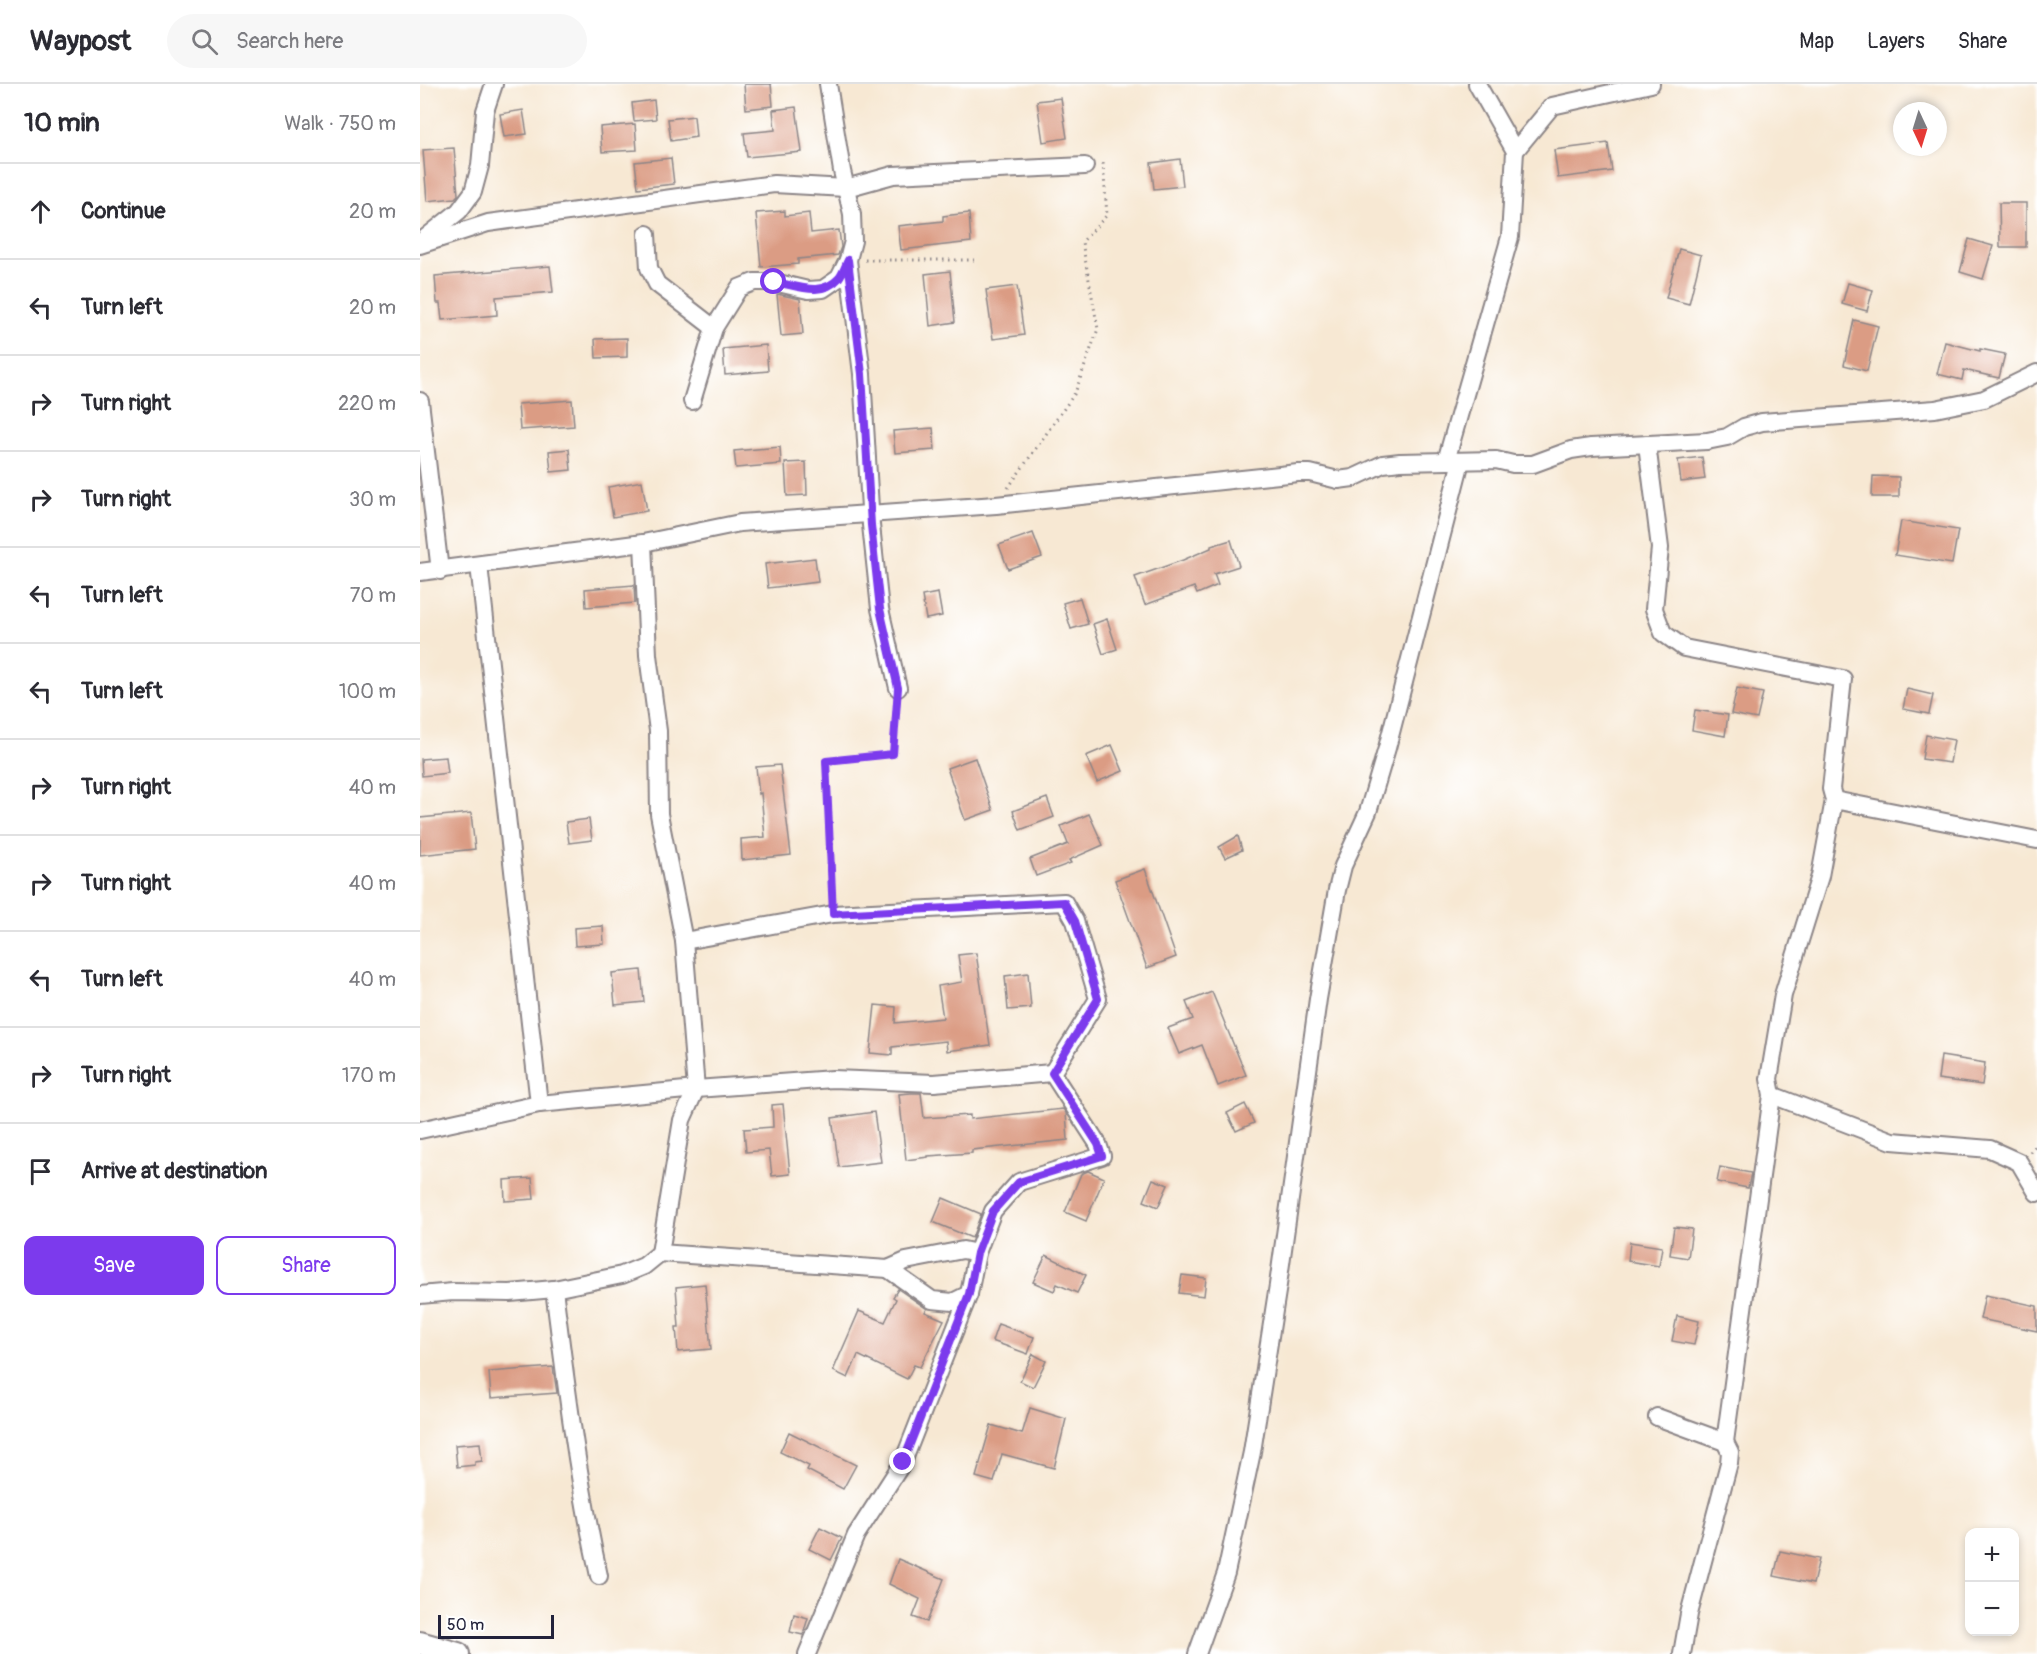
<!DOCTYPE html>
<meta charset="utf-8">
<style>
:root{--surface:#fff;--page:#f7f7f7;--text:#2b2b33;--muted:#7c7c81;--line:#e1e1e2;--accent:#7c3aed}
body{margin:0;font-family:Pangolin,sans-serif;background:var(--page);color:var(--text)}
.controls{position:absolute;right:18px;bottom:18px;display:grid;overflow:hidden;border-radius:12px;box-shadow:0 3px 9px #0003}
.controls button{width:54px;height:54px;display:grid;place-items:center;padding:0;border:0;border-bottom:2px solid var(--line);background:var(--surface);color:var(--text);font:30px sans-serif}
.compass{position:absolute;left:1473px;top:18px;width:54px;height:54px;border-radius:50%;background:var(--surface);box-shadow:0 3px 9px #0003;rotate:176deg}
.scale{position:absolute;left:18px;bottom:15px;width:116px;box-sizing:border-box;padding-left:6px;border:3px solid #22223b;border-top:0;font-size:16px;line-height:21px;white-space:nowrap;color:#22223b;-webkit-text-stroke:4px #fff;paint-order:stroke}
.stop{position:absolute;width:18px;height:18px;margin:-14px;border:4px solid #7c3aed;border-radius:50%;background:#fff}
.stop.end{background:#7c3aed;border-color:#fff;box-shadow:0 2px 6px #0008}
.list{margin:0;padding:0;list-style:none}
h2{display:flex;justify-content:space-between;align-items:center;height:78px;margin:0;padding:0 24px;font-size:26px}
h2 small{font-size:20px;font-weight:400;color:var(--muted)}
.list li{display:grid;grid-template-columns:39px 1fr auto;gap:18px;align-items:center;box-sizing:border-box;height:96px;padding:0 24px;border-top:2px solid var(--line)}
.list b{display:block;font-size:22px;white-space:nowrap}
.list em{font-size:20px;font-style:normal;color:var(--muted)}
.actions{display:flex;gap:12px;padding:18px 24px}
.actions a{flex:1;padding:14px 0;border:2px solid var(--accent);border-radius:12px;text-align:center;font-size:21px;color:var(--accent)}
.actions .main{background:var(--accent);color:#fff}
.icon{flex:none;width:33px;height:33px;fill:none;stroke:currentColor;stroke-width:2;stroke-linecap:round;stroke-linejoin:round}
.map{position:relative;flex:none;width:1617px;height:1570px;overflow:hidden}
header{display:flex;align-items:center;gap:36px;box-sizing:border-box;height:84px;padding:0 30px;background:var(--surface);border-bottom:2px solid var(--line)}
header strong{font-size:28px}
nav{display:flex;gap:33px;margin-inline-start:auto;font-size:21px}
.search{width:420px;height:54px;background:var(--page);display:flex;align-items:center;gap:15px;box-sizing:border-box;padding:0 21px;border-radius:33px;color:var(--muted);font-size:22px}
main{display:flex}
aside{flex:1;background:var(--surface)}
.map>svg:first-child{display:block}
.building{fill:#db9c84}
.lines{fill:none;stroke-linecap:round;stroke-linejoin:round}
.street-casing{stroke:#8c8587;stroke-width:20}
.secondary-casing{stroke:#8c8587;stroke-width:26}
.path{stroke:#8c8587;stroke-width:3;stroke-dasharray:1.5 4.5;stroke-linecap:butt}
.street{stroke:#fff;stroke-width:16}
.secondary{stroke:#fff;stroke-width:22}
.route{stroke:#7c3aed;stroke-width:8}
</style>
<header>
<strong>Waypost</strong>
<div class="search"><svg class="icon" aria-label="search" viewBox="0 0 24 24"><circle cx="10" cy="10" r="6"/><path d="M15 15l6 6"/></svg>Search here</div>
<nav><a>Map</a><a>Layers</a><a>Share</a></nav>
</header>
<main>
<aside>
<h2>10 min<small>Walk · 750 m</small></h2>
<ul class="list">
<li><svg class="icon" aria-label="ahead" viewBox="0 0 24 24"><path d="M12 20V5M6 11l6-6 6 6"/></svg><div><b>Continue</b></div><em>20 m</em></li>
<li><svg class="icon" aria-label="left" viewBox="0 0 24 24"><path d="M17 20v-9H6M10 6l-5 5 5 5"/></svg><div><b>Turn left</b></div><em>20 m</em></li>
<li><svg class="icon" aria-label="right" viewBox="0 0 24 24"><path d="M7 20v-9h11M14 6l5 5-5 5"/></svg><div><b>Turn right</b></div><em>220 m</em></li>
<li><svg class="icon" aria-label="right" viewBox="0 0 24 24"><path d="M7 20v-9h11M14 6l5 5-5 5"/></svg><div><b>Turn right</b></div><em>30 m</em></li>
<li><svg class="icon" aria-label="left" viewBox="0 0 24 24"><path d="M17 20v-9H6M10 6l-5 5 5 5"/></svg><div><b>Turn left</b></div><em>70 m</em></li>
<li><svg class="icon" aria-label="left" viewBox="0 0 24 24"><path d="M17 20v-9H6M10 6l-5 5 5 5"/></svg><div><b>Turn left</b></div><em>100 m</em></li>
<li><svg class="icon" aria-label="right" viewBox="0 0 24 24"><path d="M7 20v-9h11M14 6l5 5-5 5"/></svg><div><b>Turn right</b></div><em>40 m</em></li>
<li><svg class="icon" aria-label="right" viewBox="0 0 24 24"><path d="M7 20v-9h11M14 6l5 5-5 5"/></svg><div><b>Turn right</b></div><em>40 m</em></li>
<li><svg class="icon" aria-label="left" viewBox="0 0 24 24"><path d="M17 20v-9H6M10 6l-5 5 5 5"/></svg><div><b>Turn left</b></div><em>40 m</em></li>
<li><svg class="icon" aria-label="right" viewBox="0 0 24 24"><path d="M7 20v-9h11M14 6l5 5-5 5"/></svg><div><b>Turn right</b></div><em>170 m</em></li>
<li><svg class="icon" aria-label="arrive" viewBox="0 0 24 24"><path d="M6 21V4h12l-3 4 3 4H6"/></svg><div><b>Arrive at destination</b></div></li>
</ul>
<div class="actions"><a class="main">Save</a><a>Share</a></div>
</aside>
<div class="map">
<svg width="1617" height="1570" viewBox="0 0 1617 1570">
<rect width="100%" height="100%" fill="#fff"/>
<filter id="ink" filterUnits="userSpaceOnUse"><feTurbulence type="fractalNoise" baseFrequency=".0167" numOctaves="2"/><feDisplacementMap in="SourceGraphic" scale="12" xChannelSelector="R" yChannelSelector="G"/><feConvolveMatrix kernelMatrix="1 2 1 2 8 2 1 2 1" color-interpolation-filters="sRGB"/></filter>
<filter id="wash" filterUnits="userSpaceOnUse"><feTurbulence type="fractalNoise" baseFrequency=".008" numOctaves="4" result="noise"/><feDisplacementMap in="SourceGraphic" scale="24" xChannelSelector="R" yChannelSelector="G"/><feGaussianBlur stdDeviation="1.35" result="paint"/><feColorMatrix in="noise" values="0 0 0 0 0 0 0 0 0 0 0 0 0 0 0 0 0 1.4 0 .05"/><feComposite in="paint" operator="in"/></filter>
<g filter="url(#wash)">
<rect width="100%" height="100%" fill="#f7e8d3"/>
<g id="blocks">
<!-- building -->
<g class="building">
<polygon points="324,0 351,0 353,22 326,25"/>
<polygon points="641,14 647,54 623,58 617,17"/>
<polygon points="234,16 236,35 214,37 212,19"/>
<polygon points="376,23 382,68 327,73 324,49 355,46 353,26"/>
<polygon points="103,26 107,50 84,53 80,30"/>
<polygon points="274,32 276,53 251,57 248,35"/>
<polygon points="215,40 217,66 182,68 180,43"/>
<polygon points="1188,59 1192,87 1138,94 1134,66"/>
<polygon points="34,64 38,111 35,114 7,117 3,66"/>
<polygon points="251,74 254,100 218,104 215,78"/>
<polygon points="760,75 763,102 734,105 731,79"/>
<polygon points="1579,119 1606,119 1606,163 1580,163"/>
<polygon points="365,127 365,132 389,129 391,149 419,146 421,163 418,171 378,175 378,180 341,183 336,129"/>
<polygon points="549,129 551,158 481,166 478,142 523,137 523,132"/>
<polygon points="1549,155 1573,162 1563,195 1540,188"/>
<polygon points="1259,165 1281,171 1269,220 1246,214"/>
<polygon points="130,182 133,208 76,213 77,231 22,236 20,219 17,219 15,192"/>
<polygon points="530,187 535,238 510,242 505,190"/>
<polygon points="1428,199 1453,206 1447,227 1422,220"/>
<polygon points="597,202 604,251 573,255 566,206"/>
<polygon points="357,210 380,215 383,250 361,252"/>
<polygon points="1434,236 1458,242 1447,287 1424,281"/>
<polygon points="207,254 207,273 176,274 175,255"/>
<polygon points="1525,258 1560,267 1560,265 1585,270 1579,294 1544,286 1542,296 1517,290"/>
<polygon points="346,261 348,287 305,291 303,265"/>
<polygon points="152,316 154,342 100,346 98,320"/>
<polygon points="513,344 515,366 475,369 473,347"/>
<polygon points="360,363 361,380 316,384 314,367"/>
<polygon points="149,365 151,386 131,388 129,367"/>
<polygon points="1282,373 1285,395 1261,398 1258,376"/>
<polygon points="386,378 387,411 367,412 365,379"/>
<polygon points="1453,392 1479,393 1479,413 1452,413"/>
<polygon points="222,397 227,427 193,433 188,403"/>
<polygon points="1481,437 1538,446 1532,480 1475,471"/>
<polygon points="613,449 622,473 588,485 579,461"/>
<polygon points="811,456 819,482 794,490 798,501 777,510 774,503 725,521 715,493 763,476 791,464 791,462"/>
<polygon points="395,474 398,498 348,504 345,480"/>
<polygon points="214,501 215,519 166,523 165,505"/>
<polygon points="518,509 522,532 506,535 502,512"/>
<polygon points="660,514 668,540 651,545 643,519"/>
<polygon points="687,535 697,565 683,570 673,540"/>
<polygon points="1317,604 1343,609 1337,635 1311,630"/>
<polygon points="1487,605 1513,611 1509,630 1483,625"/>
<polygon points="1275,626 1308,631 1305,652 1272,646"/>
<polygon points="1506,651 1534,656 1530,679 1502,675"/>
<polygon points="692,661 703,687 677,698 666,672"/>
<polygon points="26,673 28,689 2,692 1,675"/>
<polygon points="555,674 573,726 545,736 527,684"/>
<polygon points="360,681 371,771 322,776 321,755 345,753 341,709 339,710 336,683"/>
<polygon points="627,714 634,733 600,746 593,727"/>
<polygon points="51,729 55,765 0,771 0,734"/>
<polygon points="669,730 683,761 649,776 651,779 616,792 610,775 648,760 641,742"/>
<polygon points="169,735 172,756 149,759 146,738"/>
<polygon points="818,752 822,766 805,774 799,763"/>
<polygon points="725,785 756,873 727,884 695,796"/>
<polygon points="183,842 184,860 155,862 154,844"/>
<polygon points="556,869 570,961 527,967 526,957 472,963 472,971 450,969 455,921 476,923 475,939 523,934 518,902 542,898 538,871"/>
<polygon points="221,886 224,918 195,921 192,889"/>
<polygon points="608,889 611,924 588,926 585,892"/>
<polygon points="792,908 826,991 798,1002 782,961 759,970 748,944 773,935 766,918"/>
<polygon points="1521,972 1565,979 1562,1001 1518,995"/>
<polygon points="491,1009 501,1009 504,1034 550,1031 550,1035 643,1025 646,1029 648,1056 552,1066 552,1069 508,1072 508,1073 486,1076 479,1010"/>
<polygon points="363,1020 370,1090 352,1092 349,1066 326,1068 324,1045 353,1043 352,1021"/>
<polygon points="825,1020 834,1039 816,1047 807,1029"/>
<polygon points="454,1028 461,1078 419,1083 412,1034"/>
<polygon points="1300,1083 1331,1089 1328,1104 1297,1098"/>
<polygon points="668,1087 684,1094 666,1137 645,1128 661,1090"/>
<polygon points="112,1094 114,1115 85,1117 84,1096"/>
<polygon points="733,1095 748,1101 738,1123 724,1117"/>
<polygon points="523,1114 561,1130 552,1154 513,1138"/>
<polygon points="1254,1143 1272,1145 1268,1174 1250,1171"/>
<polygon points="1210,1158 1242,1163 1239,1182 1208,1177"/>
<polygon points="626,1171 666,1191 657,1209 637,1200 634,1207 613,1198"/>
<polygon points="762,1191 786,1194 784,1212 759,1209"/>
<polygon points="285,1200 291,1265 258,1268 256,1243 259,1243 256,1203"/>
<polygon points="478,1205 507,1225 505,1228 524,1236 500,1283 494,1281 487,1295 438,1271 428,1294 413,1287 439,1227 465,1238 476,1215 473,1213"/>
<polygon points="1565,1211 1617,1222 1617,1247 1560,1235"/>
<polygon points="1257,1232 1279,1237 1274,1261 1252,1257"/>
<polygon points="578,1240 614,1253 608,1270 572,1257"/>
<polygon points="613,1270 626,1277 613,1303 600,1297"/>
<polygon points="133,1283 137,1309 71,1314 69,1288"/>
<polygon points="610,1324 646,1335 634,1384 582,1370 574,1398 556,1393 571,1341 602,1350"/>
<polygon points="369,1348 436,1381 423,1405 387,1386 389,1382 360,1368"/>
<polygon points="60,1359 62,1377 55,1378 55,1381 37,1383 35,1361"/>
<polygon points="400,1443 422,1454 411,1476 389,1465"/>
<polygon points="1360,1467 1399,1475 1393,1500 1354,1492"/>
<polygon points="478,1475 524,1495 507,1538 493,1533 500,1515 469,1500"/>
<polygon points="374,1530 388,1534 383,1551 370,1548"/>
</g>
</g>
</g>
<g filter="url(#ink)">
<use href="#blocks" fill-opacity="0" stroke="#8c8587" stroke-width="1.5"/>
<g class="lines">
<!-- street casing -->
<g class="street-casing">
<g id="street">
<polyline points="1095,67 1132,22 1231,0"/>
<polyline points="227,150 229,184 237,200 294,244"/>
<polyline points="4,155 39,127 53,108 60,82 65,27 74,0"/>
<polyline points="0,161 68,139 354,100 426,104 473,91 665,82"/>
<polyline points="428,176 442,290 451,441 460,525 478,604"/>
<polyline points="0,317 20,487"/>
<polyline points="272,317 294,244 319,204 334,198 354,198 388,206 403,205 419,194 428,176 433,157 432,130 422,87 408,0"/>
<polyline points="1227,360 1240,464 1234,525 1243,549 1264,564 1423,595 1411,705 1414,716 1400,792 1363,911 1349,995 1352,1011 1305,1358"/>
<polyline points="1026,377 1090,153 1095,67 1057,0"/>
<polyline points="223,459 228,571 238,647 239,730 264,857 276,1005 262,1036 240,1169"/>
<polyline points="59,481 119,1020"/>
<polyline points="0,488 223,459 320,439 576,421 878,389 890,389 918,396 933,394 963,380 980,378 1076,376 1093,380 1113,380 1151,366 1171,363 1287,357 1307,353 1324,343 1342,338 1515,325 1564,315 1617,289"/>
<polyline points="1414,716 1617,756"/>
<polyline points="264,857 413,830 644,818 655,837 678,915 632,989"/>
<polyline points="1352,1011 1472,1057 1570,1065 1599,1078 1617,1109"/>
<polyline points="0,1046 119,1020 276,1005 413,995 514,999 632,989"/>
<polyline points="468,1185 512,1216 533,1218 549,1210 557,1169 573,1127 599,1098 682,1072 678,1060 632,989"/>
<path d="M134 1205C146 1301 158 1397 179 1492"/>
<polyline points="0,1211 33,1208 90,1209 134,1205 202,1191 224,1182 240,1169 468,1185 486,1177 543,1166 557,1169"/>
<polyline points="1237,1333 1305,1358 1310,1368 1309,1379 1269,1530 1262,1570"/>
<polyline points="387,1570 436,1451 483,1378 549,1210"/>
<polyline points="777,1570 806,1489 832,1368 858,1201 898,915 917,806 923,782 948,728 967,664 1041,377"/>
</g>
</g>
<!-- secondary casing -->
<g class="secondary-casing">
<polyline id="secondary" points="0,1559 38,1570"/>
</g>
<!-- path -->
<g class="path">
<polyline points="445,176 554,176"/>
<polyline points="588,404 655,309 678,245 662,158 687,131 683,79 680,79"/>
<polyline points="412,817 406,677 473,670 477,617"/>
<polyline points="1610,1068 1617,1060"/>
</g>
<!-- street -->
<use href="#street" class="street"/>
<!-- secondary -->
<use href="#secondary" class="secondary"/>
</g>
</g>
<g class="lines" filter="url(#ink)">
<!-- route -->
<path class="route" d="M354 198C376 201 401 214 419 194 423 189 425 182 428 176L442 290 451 441 460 525 478 604 473 670 406 677 413 830 644 818 655 837 678 915 632 989 678 1060 682 1072 599 1098 573 1127 557 1169 549 1210 483 1378"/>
</g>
</svg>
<div class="controls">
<button>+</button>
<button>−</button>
</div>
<svg class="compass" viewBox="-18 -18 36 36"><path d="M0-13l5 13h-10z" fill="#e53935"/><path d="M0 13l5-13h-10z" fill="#7c7c81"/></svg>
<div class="scale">50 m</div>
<div class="stop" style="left:354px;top:198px"></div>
<div class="stop end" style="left:483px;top:1378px"></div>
</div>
</main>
